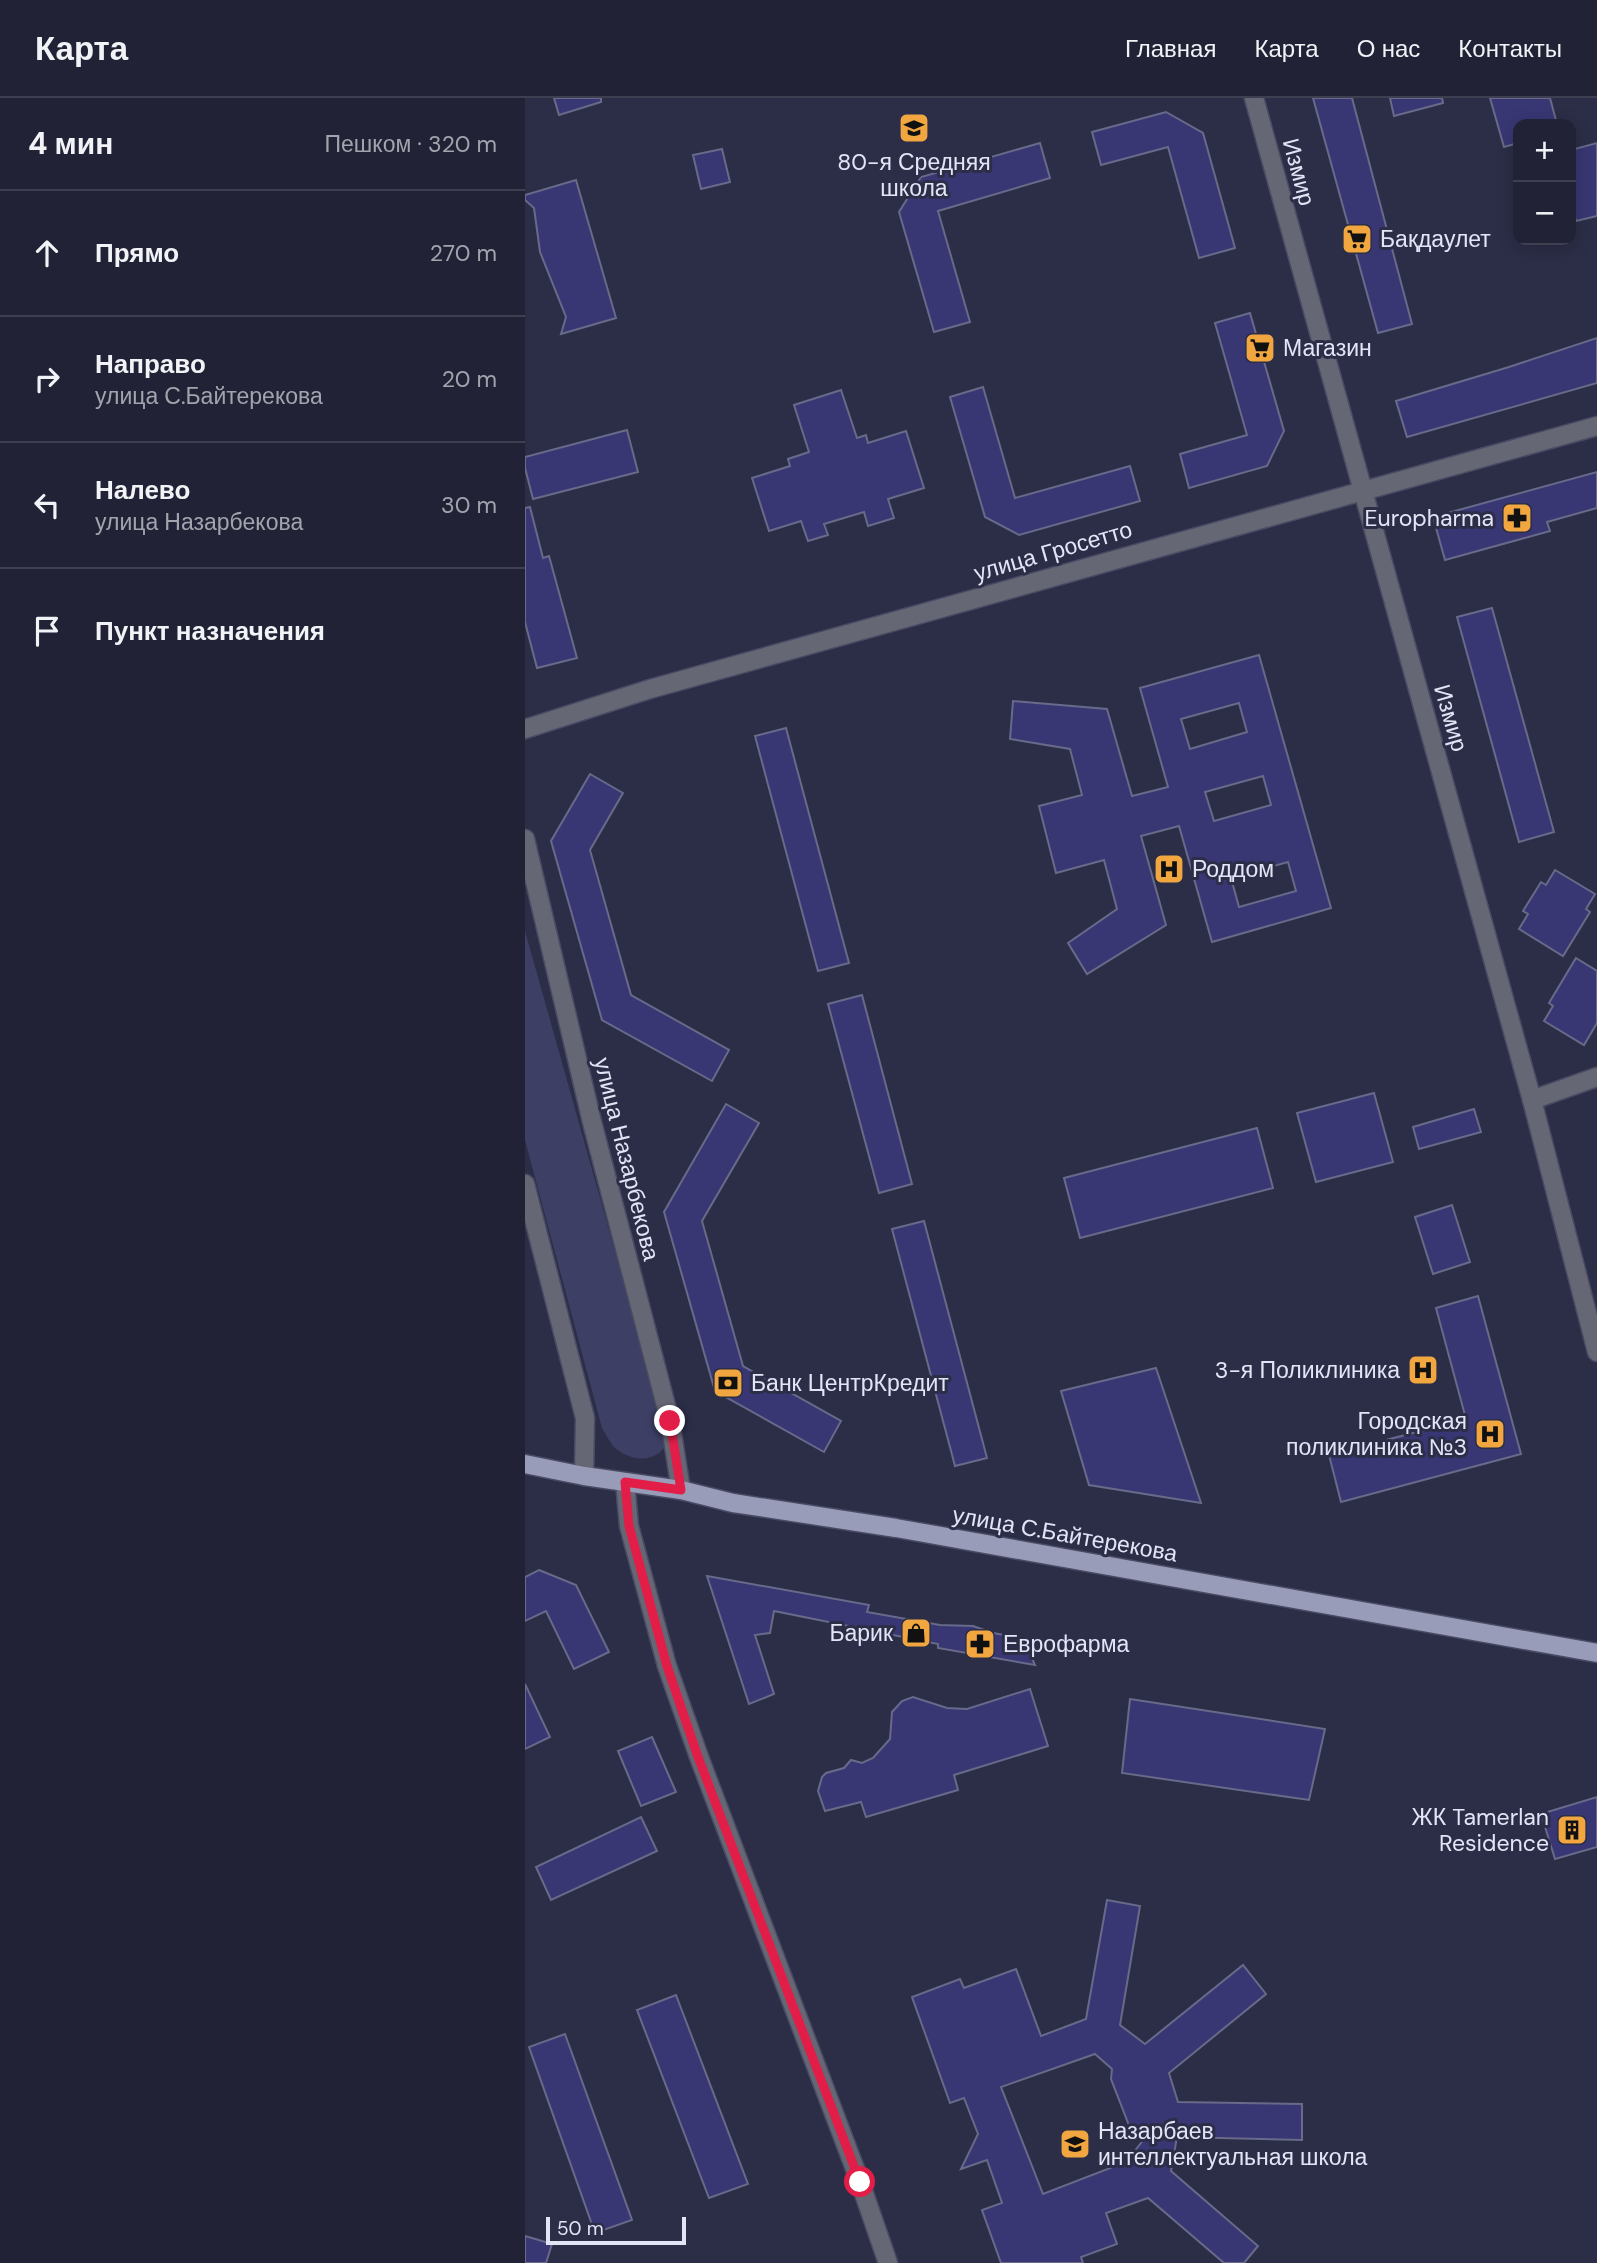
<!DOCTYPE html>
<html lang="ru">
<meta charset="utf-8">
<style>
:root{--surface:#212236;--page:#2d2f42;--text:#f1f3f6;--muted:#a2a4ad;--line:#3e3f51}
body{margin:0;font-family:"DM Sans",sans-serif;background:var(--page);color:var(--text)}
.controls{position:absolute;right:21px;top:21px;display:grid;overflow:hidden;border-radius:14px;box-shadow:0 4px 18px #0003}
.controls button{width:63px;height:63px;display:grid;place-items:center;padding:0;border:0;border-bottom:2px solid var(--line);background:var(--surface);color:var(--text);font:35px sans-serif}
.scale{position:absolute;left:21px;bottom:18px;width:140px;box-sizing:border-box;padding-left:7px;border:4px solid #e3e5f7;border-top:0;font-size:19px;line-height:24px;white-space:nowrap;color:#e3e5f7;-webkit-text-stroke:5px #2c2e48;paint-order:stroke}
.stop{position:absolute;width:21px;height:21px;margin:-16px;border:5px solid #e11d48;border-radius:50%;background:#fff}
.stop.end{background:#e11d48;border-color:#fff;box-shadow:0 2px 7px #0008}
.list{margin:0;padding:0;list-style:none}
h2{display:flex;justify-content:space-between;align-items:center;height:91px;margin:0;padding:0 28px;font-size:30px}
h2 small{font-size:23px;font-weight:400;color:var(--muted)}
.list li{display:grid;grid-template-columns:46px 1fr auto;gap:21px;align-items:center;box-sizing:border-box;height:126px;padding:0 28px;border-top:2px solid var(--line)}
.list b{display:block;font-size:26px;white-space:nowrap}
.list p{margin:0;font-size:23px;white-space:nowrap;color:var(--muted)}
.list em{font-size:23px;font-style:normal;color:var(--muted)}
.icon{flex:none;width:38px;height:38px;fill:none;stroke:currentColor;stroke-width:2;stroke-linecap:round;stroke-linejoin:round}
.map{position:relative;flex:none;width:1072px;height:2165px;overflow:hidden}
header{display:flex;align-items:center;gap:42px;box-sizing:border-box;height:98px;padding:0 35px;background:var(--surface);border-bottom:2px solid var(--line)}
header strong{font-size:33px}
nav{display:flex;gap:38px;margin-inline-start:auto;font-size:24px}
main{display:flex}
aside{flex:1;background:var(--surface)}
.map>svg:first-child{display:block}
.green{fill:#3d3f65}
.building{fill:#383774;stroke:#676a88;stroke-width:2;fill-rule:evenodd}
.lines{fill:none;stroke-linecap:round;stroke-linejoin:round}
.minor-casing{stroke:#494b64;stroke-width:21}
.major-casing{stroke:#494b64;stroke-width:21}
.minor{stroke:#666775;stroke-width:18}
.major{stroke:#999cb8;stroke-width:18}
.route{stroke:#e11d48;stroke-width:9}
.labels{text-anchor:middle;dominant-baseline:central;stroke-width:6;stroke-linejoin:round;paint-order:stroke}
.poi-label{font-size:23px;fill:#e3e5f7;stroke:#2c2e48;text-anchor:start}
.street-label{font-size:23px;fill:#e3e5f7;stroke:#2c2e48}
</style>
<header>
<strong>Карта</strong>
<nav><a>Главная</a><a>Карта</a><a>О нас</a><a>Контакты</a></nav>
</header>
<main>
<aside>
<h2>4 мин<small>Пешком · 320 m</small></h2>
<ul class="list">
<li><svg class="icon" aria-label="ahead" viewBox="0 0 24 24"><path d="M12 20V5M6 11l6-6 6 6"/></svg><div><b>Прямо</b></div><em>270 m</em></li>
<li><svg class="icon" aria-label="right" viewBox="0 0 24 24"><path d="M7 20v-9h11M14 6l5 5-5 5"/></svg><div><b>Направо</b><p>улица С.Байтерекова</p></div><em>20 m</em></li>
<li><svg class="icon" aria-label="left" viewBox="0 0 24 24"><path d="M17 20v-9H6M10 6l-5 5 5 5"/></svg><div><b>Налево</b><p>улица Назарбекова</p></div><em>30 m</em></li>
<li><svg class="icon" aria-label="arrive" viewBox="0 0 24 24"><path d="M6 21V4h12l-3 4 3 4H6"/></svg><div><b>Пункт назначения</b></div></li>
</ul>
</aside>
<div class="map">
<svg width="1072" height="2165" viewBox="0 0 1072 2165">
<rect width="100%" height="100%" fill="#2c2e48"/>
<!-- green -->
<path class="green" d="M0 833 143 1342C135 1365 108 1365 90 1350 85 1345 81 1336 77 1330L0 1042Z"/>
<!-- building -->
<g class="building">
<polygon points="29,0 76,0 76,4 34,17"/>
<polygon points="788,0 827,0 887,226 853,235"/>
<polygon points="865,0 917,0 918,5 869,18"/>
<polygon points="965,0 1025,0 1032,26 993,26 993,45 979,49"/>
<polygon points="641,14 678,35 710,150 674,160 643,49 576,67 567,34"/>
<polygon points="515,45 525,80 413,113 445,224 409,234 374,114 396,79"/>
<polygon points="1072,45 1072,118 1051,123 1046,104 1046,52"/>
<polygon points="197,51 205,84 176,91 168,57"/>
<polygon points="51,82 91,220 36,236 41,219 15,154 9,110 0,102 0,97"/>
<polygon points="725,215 759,333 742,368 664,390 655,356 722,337 690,225"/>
<polygon points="1072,240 1072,285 882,339 871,303 984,269"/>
<polygon points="458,289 490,400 605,368 615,403 494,437 460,419 425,299"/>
<polygon points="316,292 332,340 341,337 343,345 381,333 399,390 363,401 369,420 343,428 339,414 299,426 303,437 283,443 276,423 244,433 227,380 265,368 263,361 284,354 269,307"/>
<polygon points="102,332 113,374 8,401 0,370 0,359"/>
<polygon points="1072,374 1072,410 1022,424 1025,433 920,462 908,419"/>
<polygon points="5,409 18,460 24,458 52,560 12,570 0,524 0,410"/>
<polygon points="967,510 1029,734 994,744 932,519"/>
<path d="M734 557 806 810 687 844 654 728 616 738 641 827 562 876 543 845 592 811 579 762 531 775 514 708 557 697 545 651 485 641 488 603 582 611 607 698 643 689 615 590ZM714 605 722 634 665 651 656 621ZM738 678 746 707 689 723 680 694ZM763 764 771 793 714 809 706 780Z"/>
<polygon points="261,630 324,865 293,873 230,638"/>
<polygon points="65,676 98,695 65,752 106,897 204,952 187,983 77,922 26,743"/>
<polygon points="1030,772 1070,796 1061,811 1065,814 1038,858 994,831 1003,816 998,813 1016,784 1021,787"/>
<polygon points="1051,860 1072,873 1072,925 1059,947 1019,923 1028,908 1024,905"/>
<polygon points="337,897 387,1086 354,1095 303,906"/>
<polygon points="849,995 868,1064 791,1084 772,1015"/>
<polygon points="201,1006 234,1025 177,1123 218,1268 316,1323 299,1354 190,1293 139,1114"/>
<polygon points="949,1011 956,1034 894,1051 888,1029"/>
<polygon points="732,1030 748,1090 555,1140 539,1080"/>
<polygon points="927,1107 945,1164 908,1176 890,1119"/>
<polygon points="399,1123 462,1360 430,1368 367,1131"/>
<polygon points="953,1198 996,1356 816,1404 804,1357 941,1321 911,1210"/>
<polygon points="631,1270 676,1405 564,1387 536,1293"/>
<polygon points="14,1472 51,1487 84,1554 49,1571 21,1513 0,1523 0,1479"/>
<polygon points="182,1478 344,1507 342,1514 415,1527 448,1528 468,1535 498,1540 510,1567 413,1550 413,1546 249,1513 245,1535 230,1537 249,1596 224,1606"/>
<polygon points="0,1586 25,1639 0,1651"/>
<polygon points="505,1591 523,1648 429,1677 433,1692 341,1719 336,1704 300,1713 293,1693 297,1679 301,1675 319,1670 326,1662 337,1665 348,1660 365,1641 367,1614 377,1603 388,1599 422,1610 442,1611"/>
<polygon points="605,1601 800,1631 784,1702 597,1675"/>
<polygon points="127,1639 151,1694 116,1708 93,1653"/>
<polygon points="1072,1699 1072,1749 1030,1761 1016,1716"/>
<polygon points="116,1719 132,1753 26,1802 11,1769"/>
<path d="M582 1802 615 1808 595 1927 620 1946 718 1867 741 1896 644 1975 653 2004 777 2006V2042L652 2039 646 2073 733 2148 719 2165H699L623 2100 581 2115 592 2146 556 2159 558 2165H476L457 2112 477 2105 462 2062 436 2071 453 2036 439 2000 425 2005 387 1899 435 1881 439 1890 491 1871 516 1938 561 1921ZM570 1956 587 1971 586 1981 605 2030 619 2041 601 2064 518 2096 476 1989Z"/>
<polygon points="151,1897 223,2086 184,2100 112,1912"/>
<polygon points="40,1936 107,2122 70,2135 4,1949"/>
<polygon points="0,2138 27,2146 21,2165 0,2165"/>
</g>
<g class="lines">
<!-- minor casing -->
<g class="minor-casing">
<g id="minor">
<polyline points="729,0 1007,1002 1072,1254"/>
<polyline points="0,631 125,591 1072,328"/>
<polyline points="0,741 67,1024 145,1323 156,1392"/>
<polyline points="1007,1002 1072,979"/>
<polyline points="0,1086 60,1320 59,1378"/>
<polyline points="100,1384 104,1428 142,1568 174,1659 335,2084 363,2165"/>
</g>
</g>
<!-- major casing -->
<g class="major-casing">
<polyline id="major" points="0,1366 59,1378 156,1392 208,1405 371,1430 1072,1555"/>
</g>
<!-- minor -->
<use href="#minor" class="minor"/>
<!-- major -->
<use href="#major" class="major"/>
</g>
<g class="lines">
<!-- route -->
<polyline class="route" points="145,1323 156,1392 100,1384 104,1428 142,1568 173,1659 335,2084"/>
</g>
<!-- icons -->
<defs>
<g id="school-square" transform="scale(1.575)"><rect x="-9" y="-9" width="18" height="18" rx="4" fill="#f1a63f" stroke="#2c2e48"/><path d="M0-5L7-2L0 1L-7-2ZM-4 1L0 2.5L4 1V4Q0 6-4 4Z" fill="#111"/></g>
<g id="supermarket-square" transform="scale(1.575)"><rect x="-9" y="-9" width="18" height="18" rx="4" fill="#f1a63f" stroke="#2c2e48"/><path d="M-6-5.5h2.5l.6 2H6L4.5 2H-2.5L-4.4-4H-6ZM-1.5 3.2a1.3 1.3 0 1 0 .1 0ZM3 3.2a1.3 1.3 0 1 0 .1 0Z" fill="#111"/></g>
<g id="pharmacy-square" transform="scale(1.575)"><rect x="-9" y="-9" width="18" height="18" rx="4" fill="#f1a63f" stroke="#2c2e48"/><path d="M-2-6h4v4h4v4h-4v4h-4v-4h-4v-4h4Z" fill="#111"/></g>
<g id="hospital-square" transform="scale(1.575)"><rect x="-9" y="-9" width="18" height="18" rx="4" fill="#f1a63f" stroke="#2c2e48"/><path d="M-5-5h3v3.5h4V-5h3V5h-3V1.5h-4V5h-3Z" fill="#111"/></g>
<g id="bank-square" transform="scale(1.575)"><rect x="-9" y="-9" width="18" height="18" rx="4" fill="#f1a63f" stroke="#2c2e48"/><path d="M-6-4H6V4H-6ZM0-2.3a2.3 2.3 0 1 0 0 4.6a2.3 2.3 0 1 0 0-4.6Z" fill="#111"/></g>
<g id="shop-square" transform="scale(1.575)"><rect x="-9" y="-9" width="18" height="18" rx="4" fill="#f1a63f" stroke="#2c2e48"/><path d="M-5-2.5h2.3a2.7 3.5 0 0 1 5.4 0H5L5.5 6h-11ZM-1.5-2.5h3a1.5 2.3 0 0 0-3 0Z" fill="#111"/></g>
<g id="building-square" transform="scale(1.575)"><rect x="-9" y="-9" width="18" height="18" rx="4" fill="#f1a63f" stroke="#2c2e48"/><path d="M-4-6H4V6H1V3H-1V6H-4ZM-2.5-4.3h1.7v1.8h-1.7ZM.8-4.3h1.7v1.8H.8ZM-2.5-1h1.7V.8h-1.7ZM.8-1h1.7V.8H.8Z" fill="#111"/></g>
</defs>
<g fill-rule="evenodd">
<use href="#school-square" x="389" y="30"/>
<use href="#supermarket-square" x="832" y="141"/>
<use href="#supermarket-square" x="735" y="250"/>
<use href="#pharmacy-square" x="992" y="420"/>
<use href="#hospital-square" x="644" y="771"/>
<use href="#hospital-square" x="898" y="1272"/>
<use href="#bank-square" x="203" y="1285"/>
<use href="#hospital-square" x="965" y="1336"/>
<use href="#shop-square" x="391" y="1535"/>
<use href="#pharmacy-square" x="455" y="1546"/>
<use href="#building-square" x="1047" y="1732"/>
<use href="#school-square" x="550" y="2046"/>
</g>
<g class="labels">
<!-- poi labels -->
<g class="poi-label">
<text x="389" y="64" text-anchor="middle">80-я Средняя<tspan x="389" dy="26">школа</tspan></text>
<text x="855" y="141">Бақдаулет</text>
<text x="758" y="250">Магазин</text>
<text x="969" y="420" text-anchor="end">Europharma</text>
<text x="667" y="771">Роддом</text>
<text x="875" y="1272" text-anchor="end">3-я Поликлиника</text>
<text x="226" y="1285">Банк ЦентрКредит</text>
<text x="942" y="1323" text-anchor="end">Городская<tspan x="942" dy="26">поликлиника №3</tspan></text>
<text x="368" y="1535" text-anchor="end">Барик</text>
<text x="478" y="1546">Еврофарма</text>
<text x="1024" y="1719" text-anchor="end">ЖК Tamerlan<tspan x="1024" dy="26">Residence</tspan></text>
<text x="573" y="2033">Назарбаев<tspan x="573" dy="26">интеллектуальная школа</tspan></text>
</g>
<!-- street labels -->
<g class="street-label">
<text transform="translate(774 74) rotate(75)">Измир</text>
<text transform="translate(528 453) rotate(-16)">улица Гросетто</text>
<text transform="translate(926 620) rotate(74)">Измир</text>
<text transform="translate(102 1061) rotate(76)">улица Назарбекова</text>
<text transform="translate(540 1436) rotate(10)">улица С.Байтерекова</text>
</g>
</g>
</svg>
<div class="controls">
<button>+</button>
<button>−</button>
</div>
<div class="scale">50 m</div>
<div class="stop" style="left:335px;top:2084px"></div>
<div class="stop end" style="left:145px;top:1323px"></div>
</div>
</main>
